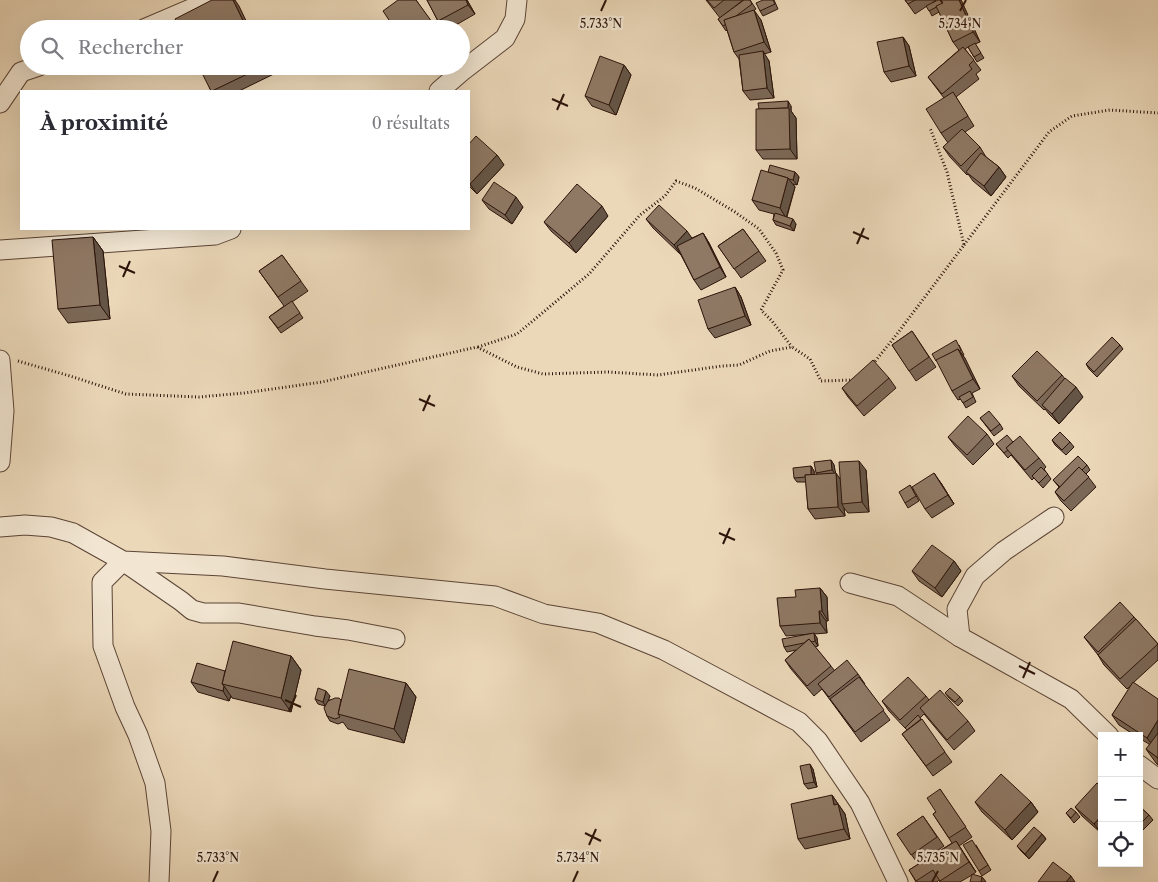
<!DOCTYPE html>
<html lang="fr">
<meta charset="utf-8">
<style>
:root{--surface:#fff;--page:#f2f2f3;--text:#2b2b33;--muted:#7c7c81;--line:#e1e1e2}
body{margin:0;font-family:"Libre Caslon Text",serif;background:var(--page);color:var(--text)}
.controls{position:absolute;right:15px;bottom:15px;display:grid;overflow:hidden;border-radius:0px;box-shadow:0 5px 20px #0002}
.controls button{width:45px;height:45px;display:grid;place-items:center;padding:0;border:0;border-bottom:1px solid var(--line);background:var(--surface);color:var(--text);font:25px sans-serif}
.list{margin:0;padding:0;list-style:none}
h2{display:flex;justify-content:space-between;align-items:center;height:65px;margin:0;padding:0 20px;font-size:21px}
h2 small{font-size:16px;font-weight:400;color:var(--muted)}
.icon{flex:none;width:28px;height:28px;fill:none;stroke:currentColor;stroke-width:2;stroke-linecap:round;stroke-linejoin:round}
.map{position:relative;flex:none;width:1158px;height:882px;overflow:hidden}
.search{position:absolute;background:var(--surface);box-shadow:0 5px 20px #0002;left:20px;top:20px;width:450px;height:55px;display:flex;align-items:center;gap:12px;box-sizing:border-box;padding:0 18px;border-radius:28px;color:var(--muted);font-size:19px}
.panel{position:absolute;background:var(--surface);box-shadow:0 5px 20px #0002;left:20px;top:90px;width:450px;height:140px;border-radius:0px}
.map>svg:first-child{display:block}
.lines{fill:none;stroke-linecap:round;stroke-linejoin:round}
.street-casing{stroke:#5b4436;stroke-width:21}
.path{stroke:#2b130a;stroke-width:3;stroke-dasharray:1 2.5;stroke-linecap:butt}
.street{stroke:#f2e6d2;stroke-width:19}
.wall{fill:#7b6857;stroke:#2b130a}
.shaded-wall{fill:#645547;stroke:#2b130a}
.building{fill:#8f7965;stroke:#2b130a}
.ticks{fill:none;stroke:#2b130a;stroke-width:2}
.ticks-label{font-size:12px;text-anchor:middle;fill:#2b130a;stroke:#f2e6d2;stroke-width:4.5;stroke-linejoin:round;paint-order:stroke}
</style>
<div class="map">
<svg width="1158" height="882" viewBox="0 0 1158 882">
<rect width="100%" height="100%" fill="#ebd8b9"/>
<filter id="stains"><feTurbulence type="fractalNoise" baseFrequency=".004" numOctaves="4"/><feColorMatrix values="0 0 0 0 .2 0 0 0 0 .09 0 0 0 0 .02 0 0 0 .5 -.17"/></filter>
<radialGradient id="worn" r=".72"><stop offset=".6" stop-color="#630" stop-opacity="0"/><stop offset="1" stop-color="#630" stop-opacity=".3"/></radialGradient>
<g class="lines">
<!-- street casing -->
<g class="street-casing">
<g id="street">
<polyline points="144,29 200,5 207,0"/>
<polyline points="439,91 461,72 505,38 515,19 517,0"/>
<polyline points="0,103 21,72 39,66"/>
<polyline points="0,250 215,235 231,229"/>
<polyline points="0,360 4,411 0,462"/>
<polyline points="0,527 25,525 51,527 73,533 123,561 223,566 325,579 495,596 544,614 598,623 664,650 799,722 818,741 860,803 898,882"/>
<polyline points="850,583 898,596 960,637 1071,699 1109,736"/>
<polyline points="960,637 957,609 975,576 1004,551 1054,517"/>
<polyline points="1139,765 1158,779"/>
<polyline points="159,882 161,831 155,783 138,735 125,707 103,646 102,582 123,561 181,601 192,610 203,613 239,613 315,626 348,630 395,639"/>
</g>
</g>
<!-- path -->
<g class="path">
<polyline points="964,245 1049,132 1072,116 1110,110 1158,113"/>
<polyline points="478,347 517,334 589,274 640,215 665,196 676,181 695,188 735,212 759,229 776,253 783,270 761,310 772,321 792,347"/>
<polyline points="18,361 70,376 126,394 199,397 244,393 322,382 477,347 517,367 543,374 608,372 658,375 722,366 739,365 770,351 792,347 810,359 821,381 854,380"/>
<polyline points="873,364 897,334 964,245 947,172 930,128"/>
</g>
<!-- street -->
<use href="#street" class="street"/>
</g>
<!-- wall -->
<g class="wall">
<polygon points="416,0 436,29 395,29"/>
<polygon points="427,0 467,0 475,14 449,29 444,29 438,21"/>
<polygon points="706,0 743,0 720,18"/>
<polygon points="750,0 756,9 753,11 761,20 771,52 764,54 769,61 774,98 750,100 743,91 739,59 734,52 727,30 726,31 718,19"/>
<polygon points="774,0 778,9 763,16 760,11"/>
<polygon points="905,0 936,0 932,3 941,0 943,3 941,0 961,0 980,42 975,44 984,58 977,62 968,47 965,49 981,70 976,74 979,79 956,97 974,126 965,132 980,147 986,157 999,167 1006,177 991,196 973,181 968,174 967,175 950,157 943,147 948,143 941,133 944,98 928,77 959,50 953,42 939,12 932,16 927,6 915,14"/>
<polygon points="903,37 909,46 916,76 891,82 884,72"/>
<polygon points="624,65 631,75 616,115 592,106 585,96"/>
<polygon points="201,66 283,66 284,69 239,91 211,91 203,70"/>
<polygon points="791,106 791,111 796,118 797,159 763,159 756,150"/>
<polygon points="469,144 497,155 504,165 477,194 469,186"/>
<polygon points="768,172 795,172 799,177 797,185 793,184 795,187 787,217 796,224 794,231 776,225 773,220 774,214 759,210 752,200"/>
<polygon points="482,200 523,207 512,224 489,209"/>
<polygon points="608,216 576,253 551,231 544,222"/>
<polygon points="646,219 692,238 703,233 709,243 726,277 701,290 694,280 681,255 653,228"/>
<polygon points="743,229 766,261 741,278 718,246"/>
<polygon points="93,237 103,251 110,319 68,323 58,309"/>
<polygon points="282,255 308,291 292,302 303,318 281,333 269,317 284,306 259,271"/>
<polygon points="735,287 741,297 751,325 715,338 708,329"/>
<polygon points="912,331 936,367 916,381 892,345"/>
<polygon points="959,345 964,355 963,356 980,389 972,393 976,402 966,408 961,399 958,400 952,391"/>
<polygon points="1120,345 1123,349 1097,377 1089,369 1086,364"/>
<polygon points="1062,375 1065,379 1083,397 1059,424 1049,414 1045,409 1044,410 1019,386 1012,376"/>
<polygon points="889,378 896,388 864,416 848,397 842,388"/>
<polygon points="980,418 1000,424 1003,429 994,436"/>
<polygon points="987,434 994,444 973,465 955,446 948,437"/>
<polygon points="1052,440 1070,442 1074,447 1066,455 1055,445"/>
<polygon points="1013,442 1039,458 1046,467 1044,469 1051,479 1043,488 1034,478 1032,480 1011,455 1008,458 996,444"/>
<polygon points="831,460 834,465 835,473 840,479 866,470 869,512 848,513 844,508 845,516 815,519 808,509 806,482 797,482 794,478 811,466 814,471 814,475 817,475 816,473"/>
<polygon points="1087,465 1090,470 1086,474 1096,487 1071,511 1061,501 1055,492 1059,487 1053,480"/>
<polygon points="941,483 954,504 932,518 925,509"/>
<polygon points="910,485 919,501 908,508 905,503"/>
<polygon points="954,561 961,571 942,597 919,581 912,571"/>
<polygon points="820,588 827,597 828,621 826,621 827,633 814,634 817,638 818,646 815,647 835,671 858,674 865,684 864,684 890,720 861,742 822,689 814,696 791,669 785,660 796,650 787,652 784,647 811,634 786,636 780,626 796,597"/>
<polygon points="1134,617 1158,644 1158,660 1133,683 1158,758 1149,744 1139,738 1139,736 1136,736 1119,725 1112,715 1132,685 1127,689 1104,665 1098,655 1084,637"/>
<polygon points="291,656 301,670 291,712 232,698 231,696 229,701 198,692 191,682 225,671"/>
<polygon points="406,683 416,697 404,743 348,729 343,722 338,724 330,721 327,716 325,706 318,704 315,699 330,696 328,700 341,700"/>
<polygon points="945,693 960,697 963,701 958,706 949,698"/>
<polygon points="926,696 929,700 968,721 975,731 954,750 924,714 920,718 952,762 933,776 902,734 907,730 905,728 889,711 882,701"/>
<polygon points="1146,749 1158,758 1158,765 1156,763"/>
<polygon points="813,769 817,787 808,789 804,784"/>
<polygon points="1102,787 1101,833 1082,816 1075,807"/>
<polygon points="940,789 972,837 959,846 976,872 972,875 982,877 986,882 972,875 960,882 940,882 939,880 937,882 916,882 909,870 952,843 933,814 936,812"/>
<polygon points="832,795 845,814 850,839 805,849 798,839"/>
<polygon points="975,802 1031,802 1038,812 1012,840 982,812"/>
<polygon points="1139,806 1149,815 1153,820 1139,834"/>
<polygon points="1076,812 1080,817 1074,823 1066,813"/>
<polygon points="923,816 944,846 918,864 897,834"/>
<polygon points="1042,834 1046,839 1029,859 1021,851 1017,846"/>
<polygon points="976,845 991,870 982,876 979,871"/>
</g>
<!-- shaded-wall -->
<g class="shaded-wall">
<polygon points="233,0 235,0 239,6 250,29 247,29"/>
<polygon points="466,0 467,0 475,14 468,5"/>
<polygon points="959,0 961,0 962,2 980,42 973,32"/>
<polygon points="754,10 761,20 771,52 764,42"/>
<polygon points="903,37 909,46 916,76 909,66"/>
<polygon points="763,51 769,61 774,98 767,88"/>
<polygon points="624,65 631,75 616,115 609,105"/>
<polygon points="788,101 791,106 791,111 796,118 797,159 790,149"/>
<polygon points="497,155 504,165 477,194 470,184"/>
<polygon points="999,167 1006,177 991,196 984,186"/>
<polygon points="795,172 799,177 797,185 793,180"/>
<polygon points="788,178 795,187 786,218 780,208"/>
<polygon points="516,197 523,207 512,224 505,215"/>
<polygon points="602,206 608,216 576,253 569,243"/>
<polygon points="793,219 796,224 794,231 790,226"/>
<polygon points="687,231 694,241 681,255 674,245"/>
<polygon points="703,233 709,243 726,277 720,267"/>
<polygon points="93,237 103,251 110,319 100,305"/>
<polygon points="735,287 741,297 751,325 745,316"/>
<polygon points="958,349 965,358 980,389 973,379"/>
<polygon points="1076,387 1083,397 1059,424 1052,414"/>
<polygon points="831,460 834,465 836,475 832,470"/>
<polygon points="859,461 866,470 869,512 862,502"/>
<polygon points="811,466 814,471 815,481 811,476"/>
<polygon points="836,473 843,483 842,504 844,508 845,516 838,507"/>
<polygon points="934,473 941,483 954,504 948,495"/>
<polygon points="954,561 961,571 942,597 935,588"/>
<polygon points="820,588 827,597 828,621 822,611"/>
<polygon points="819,611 826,621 827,633 820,623"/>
<polygon points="814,633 817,638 818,646 815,641"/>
<polygon points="291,656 301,670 291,712 281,698"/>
<polygon points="406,683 416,697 404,743 394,729"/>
<polygon points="224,686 231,696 229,701 223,691"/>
<polygon points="326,691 330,696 326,707 323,702"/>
<polygon points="1158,720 1158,740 1154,747 1147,738"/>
<polygon points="810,764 813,769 817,787 814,782"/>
<polygon points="832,795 845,814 850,839 844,829 834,805"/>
<polygon points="1031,802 1038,812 1012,840 1005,830"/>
<polygon points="1102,815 1102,832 1101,833 1094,824"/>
<polygon points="1042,834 1046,839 1029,859 1025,854"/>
<polygon points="956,841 962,850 976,872 969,862"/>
<polygon points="1071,876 1075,882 1066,882"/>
<polygon points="982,877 986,882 981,882"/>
</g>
<!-- building -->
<g class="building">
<polygon points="212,0 233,0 247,29 180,29 175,19"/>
<polygon points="398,0 416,0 432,22 423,29 395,29 383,11"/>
<polygon points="427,0 466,0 468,5 438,21"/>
<polygon points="707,0 724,0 714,8"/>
<polygon points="744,0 750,0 752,4 736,16 724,20 726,24 723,26 718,19"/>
<polygon points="763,0 773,0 775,4 760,11 756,3"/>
<polygon points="905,0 915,0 908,4"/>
<polygon points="938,0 940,0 942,4 929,11 926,6"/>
<polygon points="941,0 959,0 973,32 953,42 936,6 943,3"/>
<polygon points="754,10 764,42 734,52 724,20"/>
<polygon points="903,37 909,66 884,72 877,42"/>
<polygon points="975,43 981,53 974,57 968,47"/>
<polygon points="963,47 974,60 969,65 972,69 942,94 928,77"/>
<polygon points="763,51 767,88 743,91 739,55"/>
<polygon points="600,56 624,65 609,105 585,96"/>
<polygon points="210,66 264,66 212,91 211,91 201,71"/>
<polygon points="953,92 968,116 941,133 926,109"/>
<polygon points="788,101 788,108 759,109 758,103"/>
<polygon points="789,108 790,149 756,150 756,109"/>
<polygon points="962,129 980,147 961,166 943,147"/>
<polygon points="476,136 497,155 470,184 469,183 469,144"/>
<polygon points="981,153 999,167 984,186 966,172"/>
<polygon points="770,165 795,172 793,180 789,179 788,178 768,172"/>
<polygon points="761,170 788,178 780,208 752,200"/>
<polygon points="494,182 516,197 505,215 482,200"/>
<polygon points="577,184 602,206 569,243 544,222"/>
<polygon points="659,205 687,231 674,245 646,219"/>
<polygon points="775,213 793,219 790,226 773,220"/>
<polygon points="743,229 759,251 734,269 718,246"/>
<polygon points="703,233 720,267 694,280 677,246"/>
<polygon points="93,237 100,305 58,309 52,240"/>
<polygon points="282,255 301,281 278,297 259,271"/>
<polygon points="735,287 745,316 708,329 698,300"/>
<polygon points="292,301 300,313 278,328 269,317"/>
<polygon points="912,331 929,357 909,371 892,345"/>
<polygon points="1112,337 1120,345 1094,372 1086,364"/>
<polygon points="956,340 961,350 959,351 958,349 936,361 932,354"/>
<polygon points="958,349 973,379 952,391 936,360"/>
<polygon points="1037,351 1062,375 1037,401 1012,376"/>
<polygon points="873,360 889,378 857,406 842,388"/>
<polygon points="1065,378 1076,387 1052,414 1042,405"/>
<polygon points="970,391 973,397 963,403 959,397"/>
<polygon points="989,411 1000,424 991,431 980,418"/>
<polygon points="968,416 987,434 967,455 948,437"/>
<polygon points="1060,432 1070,442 1062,450 1052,440"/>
<polygon points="1007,435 1013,442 1006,448 1008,450 1004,453 996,444"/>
<polygon points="1020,436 1039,458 1025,470 1006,448"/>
<polygon points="1078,456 1087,465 1082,470 1079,467 1060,487 1053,480"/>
<polygon points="831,460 832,470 816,473 814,462"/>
<polygon points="859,461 862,502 842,504 839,462"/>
<polygon points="811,466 811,475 805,475 806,477 794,478 793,468"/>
<polygon points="1041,467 1048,474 1039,483 1032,476"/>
<polygon points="1079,467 1089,477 1064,501 1055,492"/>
<polygon points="836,473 838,507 808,509 805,475"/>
<polygon points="934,473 948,495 925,509 912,487"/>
<polygon points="910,485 916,496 905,503 899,492"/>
<polygon points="932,545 954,561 935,588 912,571"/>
<polygon points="820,588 822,611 819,611 820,623 780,626 777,598 796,597 795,590"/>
<polygon points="1120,602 1134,617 1098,652 1084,637"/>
<polygon points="1136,619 1158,644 1120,679 1098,655"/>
<polygon points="814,633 815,641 812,642 809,639 804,643 784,647 782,639"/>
<polygon points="809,639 831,666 807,686 785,660"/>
<polygon points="233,641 291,656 281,698 222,684"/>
<polygon points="847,660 858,674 829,697 818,684"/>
<polygon points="197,663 225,671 222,684 224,686 223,691 191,682"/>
<polygon points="349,669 406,683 394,729 338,714"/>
<polygon points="859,677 884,710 855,732 830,699"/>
<polygon points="908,677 926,696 900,720 882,701"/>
<polygon points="1133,682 1158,699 1158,720 1147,738 1112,715"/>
<polygon points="318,688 326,691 323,702 315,699"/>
<polygon points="950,688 960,697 955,702 945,693"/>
<polygon points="940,690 968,721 947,740 920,708"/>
<polygon points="335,698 339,698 341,700 338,714 340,717 335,719 327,716 324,708 328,701"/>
<polygon points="918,715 921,719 907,730 905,728"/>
<polygon points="922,719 945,752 926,766 902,734"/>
<polygon points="1158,733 1158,758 1146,749"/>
<polygon points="810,764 814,782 804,784 800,766"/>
<polygon points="1001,774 1031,802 1005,830 975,802"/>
<polygon points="1097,783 1102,787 1102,815 1094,824 1075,807"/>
<polygon points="940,789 966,827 949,838 933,814 936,812 927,798"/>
<polygon points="832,795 834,805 838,804 844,829 798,839 791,804"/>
<polygon points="1139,806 1149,815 1139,825"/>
<polygon points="1071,808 1076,812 1071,818 1066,813"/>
<polygon points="923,816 937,837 911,855 897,834"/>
<polygon points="1034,827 1042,834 1025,854 1017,846"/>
<polygon points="972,840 988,865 979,871 963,845"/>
<polygon points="956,841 969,862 940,881 933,870 916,881 909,870"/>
<polygon points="1053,862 1071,876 1066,882 1038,882"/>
<polygon points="972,874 982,877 981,882 970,882"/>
</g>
<!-- ticks -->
<path class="ticks" d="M601 11 606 0M960 11 966 0M552 99 568 106M557 110 564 94M853 232 869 239M857 244 864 228M119 266 135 273M123 277 130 261M419 399 435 406M423 411 430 395M719 533 735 540M723 544 730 528M1019 666 1035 674M1023 678 1030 662M285 700 301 707M289 711 296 695M585 833 601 841M589 845 596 829M213 882 218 871M573 882 578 871M932 882 938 871"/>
<g class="ticks-label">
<text x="601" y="28">5.733°N</text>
<text x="960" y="28">5.734°N</text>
<text x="218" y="862">5.733°N</text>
<text x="578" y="862">5.734°N</text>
<text x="938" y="862">5.735°N</text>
</g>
<rect width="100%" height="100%" filter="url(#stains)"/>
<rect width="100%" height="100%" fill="url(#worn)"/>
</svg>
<div class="controls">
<button>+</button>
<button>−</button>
<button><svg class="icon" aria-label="locate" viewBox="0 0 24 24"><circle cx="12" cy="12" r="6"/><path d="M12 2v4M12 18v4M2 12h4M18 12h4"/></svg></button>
</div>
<div class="search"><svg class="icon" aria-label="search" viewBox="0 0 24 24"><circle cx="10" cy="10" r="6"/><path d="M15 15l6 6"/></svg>Rechercher</div>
<section class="panel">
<h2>À proximité<small>0 résultats</small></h2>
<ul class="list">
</ul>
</section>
</div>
